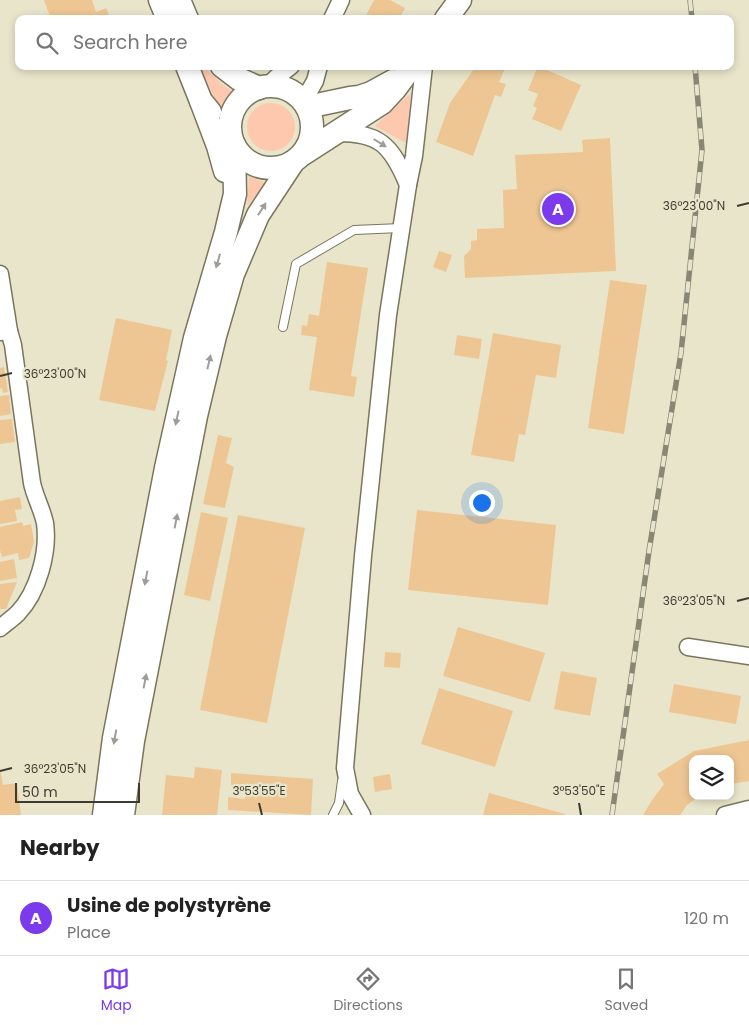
<!DOCTYPE html>
<meta charset="utf-8">
<style>
:root{--surface:#fff;--page:#f6f6f6;--text:#222;--muted:#767676;--line:#e0e0e0;--accent:#7c3aed}
body{margin:0;font-family:Poppins,sans-serif;background:var(--page);color:var(--text)}
.controls{position:absolute;right:15px;bottom:15px;display:grid;overflow:hidden;border-radius:10px;box-shadow:0 2px 8px #0003}
.controls button{width:45px;height:45px;display:grid;place-items:center;padding:0;border:0;border-bottom:1px solid var(--line);background:var(--surface);color:var(--text);font:25px sans-serif}
.scale{position:absolute;left:15px;bottom:12px;width:125px;box-sizing:border-box;padding-left:5px;border:2px solid #3c3b30;border-top:0;font-size:14px;line-height:18px;white-space:nowrap;color:#3c3b30;-webkit-text-stroke:4px #e9e5cb;paint-order:stroke}
.you{position:absolute;left:481px;top:502px;width:18px;height:18px;margin:-12px;border:4px solid #fff;border-radius:50%;background:#1a73e8;box-shadow:0 0 0 8px #1a73e833}
.badge{display:grid;place-items:center;width:32px;height:32px;border-radius:50%;background:var(--accent);color:#fff;font-size:16px;font-weight:700}
.pin{position:absolute;translate:-50% -50%;border:2px solid #fff;box-shadow:0 1px 5px #0006}
.list{margin:0;padding:0;list-style:none}
h2{display:flex;justify-content:space-between;align-items:center;height:65px;margin:0;padding:0 20px;font-size:21px}
h2 small{font-size:16px;font-weight:400;color:var(--muted)}
.list li{display:grid;grid-template-columns:32px 1fr auto;gap:15px;align-items:center;box-sizing:border-box;height:75px;padding:0 20px;border-top:1px solid var(--line)}
.list b{display:block;font-size:19px;white-space:nowrap}
.list p{margin:0;font-size:16px;white-space:nowrap;color:var(--muted)}
.list em{font-size:16px;font-style:normal;color:var(--muted)}
.icon{flex:none;width:28px;height:28px;fill:none;stroke:currentColor;stroke-width:2;stroke-linecap:round;stroke-linejoin:round}
.map{position:relative;flex:none;width:749px;height:815px;overflow:hidden}
.search{position:absolute;background:var(--surface);box-shadow:0 2px 8px #0003;left:15px;right:15px;top:15px;height:55px;display:flex;align-items:center;gap:12px;box-sizing:border-box;padding:0 18px;border-radius:10px;color:var(--muted);font-size:19px}
.sheet{height:140px;background:var(--surface)}
nav{display:flex;justify-content:space-around;align-items:center;box-sizing:border-box;height:70px;border-top:1px solid var(--line);background:var(--surface);font-size:14px;color:var(--muted)}
nav a{display:grid;justify-items:center;gap:2px}
nav .on{color:var(--accent)}
.map>svg:first-child{display:block}
.green{fill:#fdc8ae}
.building{fill:#eec693}
.lines{fill:none;stroke-linecap:round;stroke-linejoin:round}
.service-casing{stroke:#7a765e;stroke-width:10}
.minor-casing{stroke:#7a765e;stroke-width:19}
.secondary-casing{stroke:#7a765e;stroke-width:25}
.service{stroke:#fff;stroke-width:8}
.minor{stroke:#fff;stroke-width:16}
.secondary{stroke:#fff;stroke-width:22}
.rail-casing{stroke:#888674;stroke-width:5.5}
.rail{stroke:#e9e5cb;stroke-width:4;stroke-dasharray:11;stroke-linecap:butt}
.oneway{fill:#9e9d98}
.ticks{fill:none;stroke:#3c3b30;stroke-width:2}
.ticks-label{font-size:12px;text-anchor:middle;fill:#3c3b30;stroke:#e9e5cb;stroke-width:4.5;stroke-linejoin:round;paint-order:stroke}
</style>
<div class="map">
<svg width="749" height="815" viewBox="0 0 749 815">
<rect width="100%" height="100%" fill="#e9e5cb"/>
<!-- green -->
<g class="green">
<polygon points="200,66 203,66 223,85 234,92 228,99 221,112"/>
<polygon points="411,93 406,143 375,126"/>
<circle cx="271" cy="127" r="24"/>
<polygon points="249,176 266,183 247,206"/>
</g>
<!-- building -->
<g class="building">
<polygon points="44,0 92,0 96,12 106,8 110,17 105,19 51,19"/>
<polygon points="374,0 390,0 405,8 399,19 364,19"/>
<polygon points="476,66 506,66 499,82 506,84 501,97 495,95 473,156 436,142 450,103"/>
<polygon points="538,66 581,85 561,131 532,119 537,108 533,106 538,94 528,90"/>
<polygon points="610,138 616,271 465,278 464,256 471,249 471,241 477,240 477,229 504,228 503,190 517,189 515,155 583,152 582,140"/>
<polygon points="439,251 452,255 446,272 433,267"/>
<polygon points="327,262 368,268 351,376 357,377 354,397 309,390 317,337 301,335 302,325 307,326 309,314 319,316"/>
<polygon points="610,280 647,285 624,434 588,428"/>
<polygon points="116,318 172,330 166,360 168,361 155,411 99,400"/>
<polygon points="493,333 561,345 556,378 536,375 525,435 519,434 514,462 471,455"/>
<polygon points="457,335 482,339 479,359 454,355"/>
<polygon points="4,367 8,392 3,393 2,388 0,389 0,368"/>
<polygon points="9,395 11,414 0,416 0,396"/>
<polygon points="12,419 15,442 0,444 0,420"/>
<polygon points="218,435 232,438 226,463 234,467 225,508 203,504"/>
<polygon points="20,497 22,509 15,510 17,521 0,524 0,501"/>
<polygon points="417,510 556,525 548,605 408,590"/>
<polygon points="201,512 228,518 210,601 184,595"/>
<polygon points="238,515 305,528 267,723 200,710"/>
<polygon points="22,522 23,526 31,524 34,542 29,558 19,560 18,553 2,557 0,550 0,527"/>
<polygon points="14,559 17,578 0,581 0,562"/>
<polygon points="17,582 6,609 0,609 0,584"/>
<polygon points="458,627 545,653 530,702 443,676"/>
<polygon points="385,652 401,653 400,668 384,667"/>
<polygon points="561,671 597,678 590,716 554,709"/>
<polygon points="674,684 741,696 736,724 669,712"/>
<polygon points="439,688 513,711 495,767 421,744"/>
<polygon points="749,740 749,781 730,784 730,759 693,759 693,796 699,796 687,805 680,815 643,815 652,800 664,784 657,774 694,751"/>
<polygon points="195,767 222,770 217,815 162,815 166,775 194,778"/>
<polygon points="0,768 3,785 17,783 21,815 0,815"/>
<polygon points="231,773 313,779 311,815 228,810 228,797 245,799 246,786 231,785"/>
<polygon points="390,774 392,789 375,792 373,777"/>
<polygon points="489,793 565,814 565,815 483,815"/>
</g>
<g class="lines">
<!-- service casing -->
<g class="service-casing">
<g id="service">
<polyline points="283,327 296,264 354,230 401,228"/>
<polyline points="333,815 339,803 342,781"/>
</g>
</g>
<!-- minor casing -->
<g class="minor-casing">
<g id="minor">
<polyline points="332,19 341,0"/>
<polyline points="268,86 277,77 291,66"/>
<polyline points="303,102 315,81 319,66"/>
<path d="M334 133C379 132 391 144 408 185L414 156 424 66"/>
<polyline points="0,274 9,331 0,332"/>
<path d="M0 628C6 623 13 618 18 613 38 592 49 552 45 523 42 509 35 497 32 483L13 345 9 331"/>
<polyline points="688,647 749,656"/>
<polyline points="362,815 350,794 345,768 363,556 388,315 408,185"/>
<polyline points="725,815 749,809"/>
</g>
</g>
<!-- secondary casing -->
<g class="secondary-casing">
<g id="secondary">
<polyline points="160,0 168,19"/>
<polyline points="179,0 187,19"/>
<polyline points="446,19 460,0"/>
<polyline points="187,66 201,101 210,112"/>
<polyline points="222,66 239,79 259,88"/>
<circle cx="271" cy="127" r="41"/>
<polyline points="201,101 218,146 225,171"/>
<polyline points="307,107 350,98 359,97 371,93 393,81"/>
<polyline points="303,154 382,103 395,89 412,66"/>
<polyline points="104,815 114,738 166,468 195,338 226,232 235,194 234,145"/>
<polyline points="123,815 133,741 196,416 215,336 233,274 258,215 293,162"/>
</g>
</g>
<!-- service -->
<use href="#service" class="service"/>
<!-- minor -->
<use href="#minor" class="minor"/>
<!-- secondary -->
<use href="#secondary" class="secondary"/>
<!-- rail casing -->
<g class="rail-casing">
<g id="rail">
<polyline points="690,0 692,19"/>
<polyline points="612,815 649,551 681,353 702,150 695,66"/>
</g>
</g>
<!-- rail -->
<use href="#rail" class="rail"/>
</g>
<!-- one-way arrows -->
<defs><path id="oneway-solid" d="M-6-.8H1V-3.2L6.5 0L1 3.2V.8H-6Z" transform="scale(1.25)"/></defs>
<g class="oneway">
<use href="#oneway-solid" transform="translate(380 143) rotate(32)"/>
<use href="#oneway-solid" transform="translate(262 209) rotate(-57)"/>
<use href="#oneway-solid" transform="translate(218 261) rotate(106)"/>
<use href="#oneway-solid" transform="translate(209 362) rotate(-77)"/>
<use href="#oneway-solid" transform="translate(177 418) rotate(102)"/>
<use href="#oneway-solid" transform="translate(176 521) rotate(-79)"/>
<use href="#oneway-solid" transform="translate(146 578) rotate(101)"/>
<use href="#oneway-solid" transform="translate(145 681) rotate(-79)"/>
<use href="#oneway-solid" transform="translate(115 737) rotate(100)"/>
</g>
<!-- ticks -->
<path class="ticks" d="M737 206 749 203M0 376 12 373M737 601 749 598M0 771 12 768M259 803 262 815M579 803 581 815"/>
<g class="ticks-label">
<text x="694" y="210">36°23'00"N</text>
<text x="55" y="378">36°23'00"N</text>
<text x="694" y="605">36°23'05"N</text>
<text x="55" y="773">36°23'05"N</text>
<text x="259" y="795">3°53'55"E</text>
<text x="579" y="795">3°53'50"E</text>
</g>
</svg>
<div class="controls">
<button><svg class="icon" aria-label="layers" viewBox="0 0 24 24"><path d="M12 4l9 5-9 5-9-5zM3 14l9 5 9-5"/></svg></button>
</div>
<div class="scale">50 m</div>
<div class="you"></div>
<div class="pin badge" style="left:558px;top:209px">A</div>
<div class="search"><svg class="icon" aria-label="search" viewBox="0 0 24 24"><circle cx="10" cy="10" r="6"/><path d="M15 15l6 6"/></svg>Search here</div>
</div>
<section class="sheet">
<h2>Nearby<small></small></h2>
<ul class="list">
<li><span class="badge">A</span><div><b>Usine de polystyrène</b><p>Place</p></div><em>120 m</em></li>
</ul>
</section>
<nav>
<a class="on"><svg class="icon" aria-label="map" viewBox="0 0 24 24"><path d="M3 6l6-2 6 2 6-2v14l-6 2-6-2-6 2zM9 4v14M15 6v14"/></svg>Map</a>
<a><svg class="icon" aria-label="directions" viewBox="0 0 24 24"><path d="M12 3l9 9-9 9-9-9zM9 14v-3h6M13 9l2 2-2 2"/></svg>Directions</a>
<a><svg class="icon" aria-label="saved" viewBox="0 0 24 24"><path d="M7 4h10v16l-5-4-5 4z"/></svg>Saved</a>
</nav>
